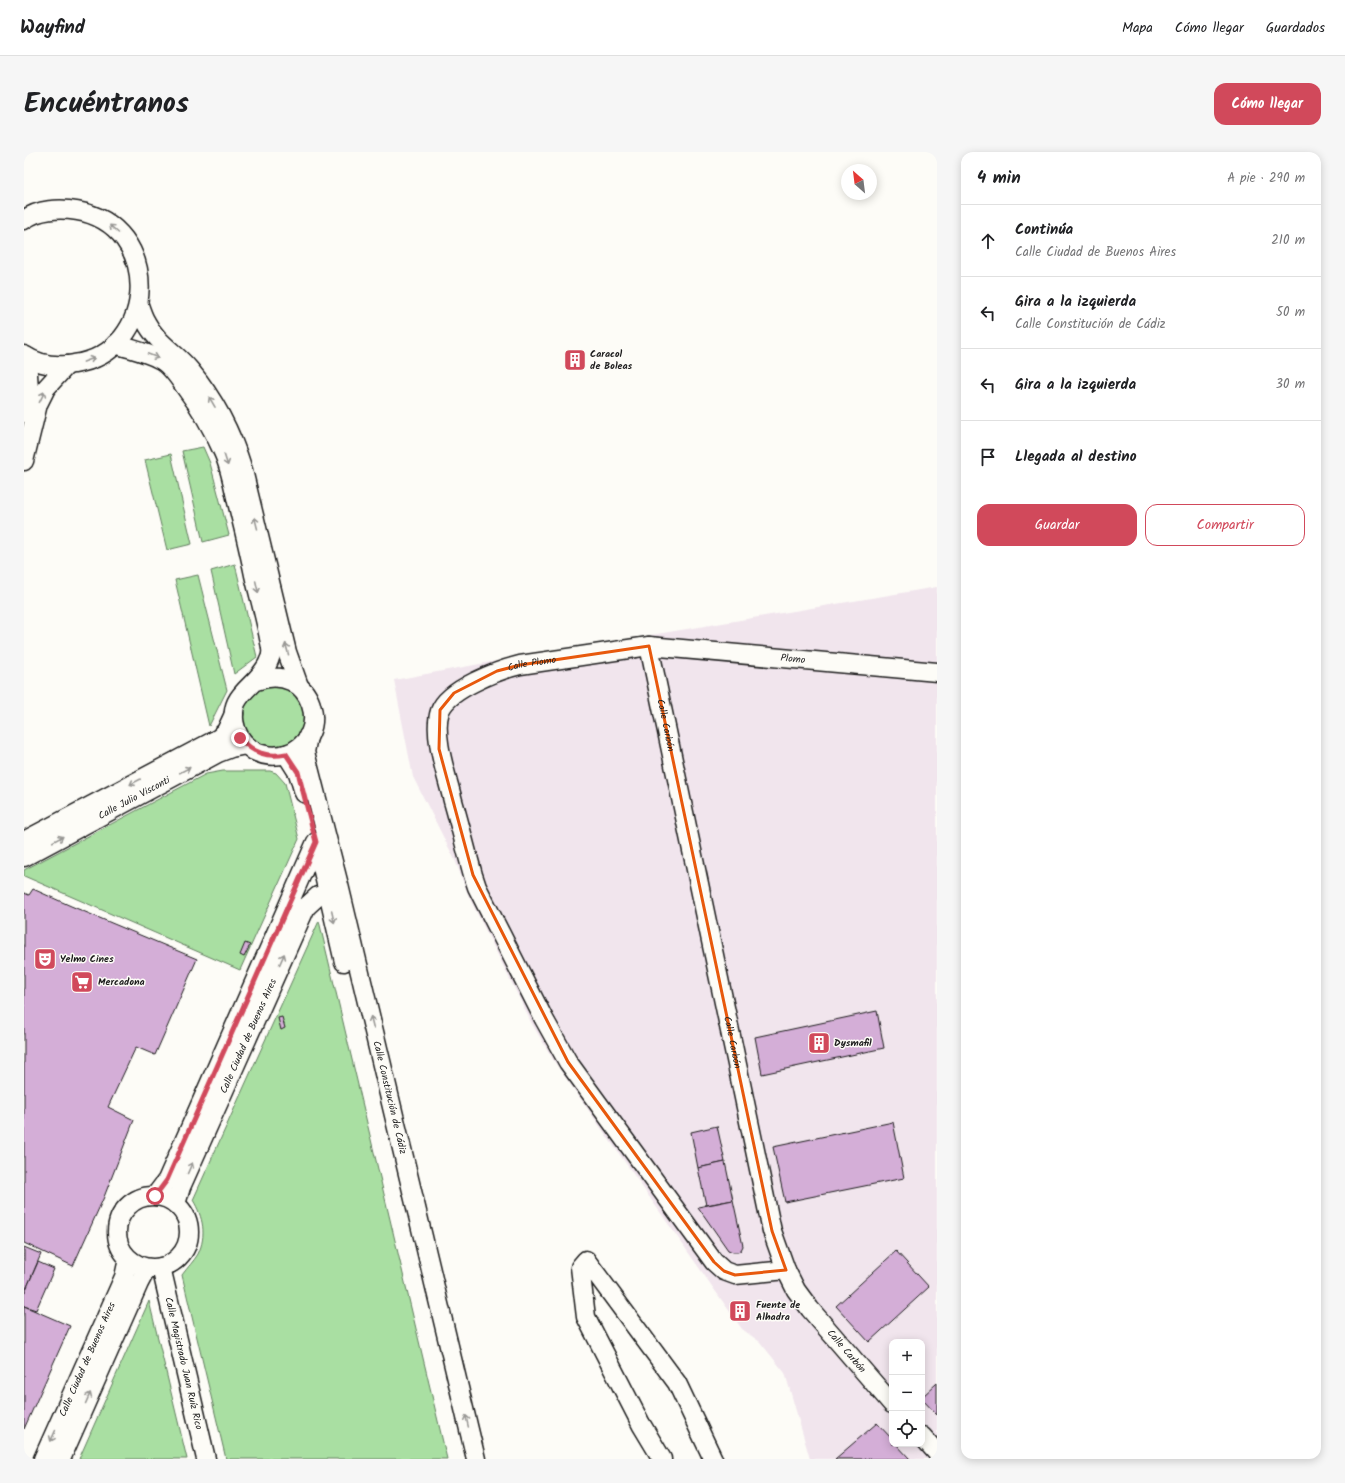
<!DOCTYPE html>
<html lang="es">
<meta charset="utf-8">
<style>
:root{--surface:#fff;--page:#f6f6f6;--text:#202124;--muted:#757577;--line:#e0e0e0;--accent:#d1495b}
body{margin:0;font-family:Kalam,sans-serif;background:var(--page);color:var(--text)}
.controls{position:absolute;right:12px;bottom:12px;display:grid;overflow:hidden;border-radius:8px;box-shadow:0 2px 10px #0003}
.controls button{width:36px;height:36px;display:grid;place-items:center;padding:0;border:0;border-bottom:1px solid var(--line);background:var(--surface);color:var(--text);font:20px sans-serif}
.compass{position:absolute;left:817px;top:12px;width:36px;height:36px;border-radius:50%;background:var(--surface);box-shadow:0 2px 10px #0003;rotate:332deg}
.stop{position:absolute;width:12px;height:12px;margin:-9px;border:3px solid #d1495b;border-radius:50%;background:#fff}
.stop.end{background:#d1495b;border-color:#fff;box-shadow:0 1px 4px #0008}
.list{margin:0;padding:0;list-style:none}
h2{display:flex;justify-content:space-between;align-items:center;height:52px;margin:0;padding:0 16px;font-size:17px}
h2 small{font-size:13px;font-weight:400;color:var(--muted)}
.list li{display:grid;grid-template-columns:26px 1fr auto;gap:12px;align-items:center;box-sizing:border-box;height:72px;padding:0 16px;border-top:1px solid var(--line)}
.list b{display:block;font-size:15px;white-space:nowrap}
.list p{margin:0;font-size:13px;white-space:nowrap;color:var(--muted)}
.list em{font-size:13px;font-style:normal;color:var(--muted)}
.actions{display:flex;gap:8px;padding:12px 16px}
.actions a{flex:1;padding:9px 0;border:1px solid var(--accent);border-radius:12px;text-align:center;font-size:14px;color:var(--accent)}
.actions .main{background:var(--accent);color:#fff}
.icon{flex:none;width:22px;height:22px;fill:none;stroke:currentColor;stroke-width:2;stroke-linecap:round;stroke-linejoin:round}
.map{position:relative;flex:none;width:913px;height:1307px;overflow:hidden;border-radius:12px}
header{display:flex;align-items:center;gap:24px;box-sizing:border-box;height:56px;padding:0 20px;background:var(--surface);border-bottom:1px solid var(--line)}
header strong{font-size:19px}
nav{display:flex;gap:22px;margin-inline-start:auto;font-size:14px}
.intro{display:flex;align-items:center;justify-content:space-between;box-sizing:border-box;height:96px;padding:0 24px}
h1{margin:0;font-size:28px}
.button{padding:10px 18px;border-radius:12px;background:var(--accent);color:#fff;font-size:14px;font-weight:700}
main{display:flex;gap:24px;padding:0 24px}
aside{flex:1;background:var(--surface);border-radius:12px;box-shadow:0 2px 10px #0003}
.map>svg:first-child{display:block}
.built{fill:#f1e5ed;fill-rule:evenodd}
.green{fill:#a9dfa2;stroke:#627e5f}
.building{fill:#d4aed7;stroke:#1c1c1c}
.lines{fill:none;stroke-linecap:round;stroke-linejoin:round}
.minor-casing{stroke:#1c1c1c;stroke-width:21}
.minor{stroke:#fdfcf7;stroke-width:18}
.oneway{stroke:#989794}
.route{stroke:#d1495b;stroke-width:5}
.marked{fill:none;stroke:#e8590c;stroke-width:3;stroke-linejoin:round}
.labels{text-anchor:middle;dominant-baseline:central;stroke-width:3;stroke-linejoin:round;paint-order:stroke}
.poi-label{font-size:10px;font-weight:bold;fill:#1c1c1c;stroke:#fdfcf7;text-anchor:start}
.street-label{font-size:10px;fill:#1c1c1c;stroke:#fdfcf7}
</style>
<header>
<strong>Wayfind</strong>
<nav><a>Mapa</a><a>Cómo llegar</a><a>Guardados</a></nav>
</header>
<div class="intro"><h1>Encuéntranos</h1><a class="button">Cómo llegar</a></div>
<main>
<div class="map">
<svg width="913" height="1307" viewBox="0 0 913 1307">
<rect width="100%" height="100%" fill="#fdfcf7"/>
<filter id="ink" filterUnits="userSpaceOnUse"><feTurbulence type="fractalNoise" baseFrequency=".025" numOctaves="2"/><feDisplacementMap in="SourceGraphic" scale="8" xChannelSelector="R" yChannelSelector="G"/><feConvolveMatrix kernelMatrix="1 2 1 2 8 2 1 2 1" color-interpolation-filters="sRGB"/></filter>
<g filter="url(#ink)">
<!-- built -->
<path class="built" d="M913 435V1307H786L761 1221 736 1190 718 1177 530 909 508 872 445 745 431 708 389 625 370 528 472 509ZM868 1190H898V1292H868Z"/>
<!-- green -->
<g class="green">
<polygon points="179,295 186,311 205,383 179,390 158,299"/>
<polygon points="147,302 168,392 143,398 121,308"/>
<polygon points="211,412 233,505 210,522 187,419"/>
<polygon points="174,423 203,538 185,574 151,428"/>
<circle cx="249" cy="565" r="31"/>
<polygon points="246,619 252,621 261,631 275,687 216,818 0,724 0,718 182,622 199,619"/>
<path d="M295 769 423 1307H202L158 1123C163 1116 170 1109 174 1102 183 1083 179 1065 169 1048Z"/>
<polygon points="125,1149 163,1307 55,1307"/>
</g>
<!-- building -->
<g class="building">
<polygon points="9,737 47,754 173,807 131,903 112,895 84,955 110,968 80,1045 49,1114 0,1091 0,741 5,743"/>
<polygon points="221,791 226,793 220,805 216,803"/>
<polygon points="853,859 860,896 738,922 731,885"/>
<polygon points="258,865 261,876 257,878 254,866"/>
<polygon points="869,970 880,1026 761,1050 749,995"/>
<polygon points="693,974 701,1010 674,1016 667,980"/>
<polygon points="701,1010 709,1048 682,1053 674,1016"/>
<polygon points="709,1048 719,1094 717,1098 714,1100 709,1100 704,1098 674,1055"/>
<polygon points="0,1095 17,1102 0,1142"/>
<polygon points="872,1099 905,1135 845,1190 812,1154"/>
<polygon points="14,1110 30,1117 12,1158 0,1154 0,1142"/>
<circle cx="716" cy="1158" r="6"/>
<polygon points="0,1154 46,1174 0,1277"/>
<polygon points="913,1231 913,1263 898,1247 898,1245"/>
<polygon points="853,1271 868,1287 868,1292 872,1292 886,1307 811,1307"/>
</g>
<g class="lines">
<!-- minor casing -->
<g class="minor-casing">
<g id="minor">
<path d="M0 68C14 57 36 56 53 59 138 73 136 200 50 212 33 215 15 213 0 203"/>
<path d="M115 153C117 159 119 165 122 170 132 190 152 201 166 218 190 247 208 282 219 318L263 500 275 534"/>
<path d="M92 192C106 197 122 200 135 207 146 212 154 225 161 235 176 255 189 277 199 300 206 315 209 333 213 350 219 374 225 398 230 423 235 444 241 465 245 486 246 491 248 497 247 502 247 505 245 508 244 511 232 537 201 541 212 577 215 586 222 594 230 599 240 604 251 605 262 602 311 587 289 508 232 529"/>
<polyline points="0,261 5,239 3,205"/>
<polyline points="0,309 14,252 22,236 43,213"/>
<path id="s1" d="M625 494 748 1079 762 1118 772 1138 786 1157 868 1252"/>
<path id="s2" d="M284 584 281 600 315 733 452 1307"/>
<polyline points="262,602 274,621 280,641"/>
<polyline points="0,689 195,586 202,579 210,562"/>
<polyline points="295,702 320,810"/>
<path id="s3" d="M0 705 194 601 207 596 222 593"/>
<circle cx="129" cy="1080" r="36"/>
<polyline points="131,1044 143,1028 292,690"/>
<path id="s4" d="M152 1052 157 1035 282 755 294 744 304 743 313 735"/>
<path id="s5" d="M137 1115 182 1307"/>
<path id="s6" d="M762 1118 711 1123 700 1119 690 1110 544 910 520 867 453 735 449 723C442 698 436 673 429 649 423 624 408 583 416 559 424 537 475 518 496 513L625 494 913 520"/>
<polyline points="898,1284 913,1301"/>
<path id="s7" d="M19 1307 100 1125 104 1107"/>
<polyline points="37,1307 115,1131 123,1116"/>
<polyline points="638,1307 617,1272 562,1165 556,1115 562,1108 653,1231 689,1307"/>
</g>
</g>
<!-- minor -->
<use href="#minor" class="minor"/>
</g>
<!-- one-way arrows -->
<defs><path id="oneway-shaft" d="M-6 0H5M1.5-3L5.5 0L1.5 3" fill="none" stroke-width="1.6" stroke-linecap="round" stroke-linejoin="round"/></defs>
<g class="oneway">
<use href="#oneway-shaft" transform="translate(90 77) rotate(-138)"/>
<use href="#oneway-shaft" transform="translate(129 204) rotate(21)"/>
<use href="#oneway-shaft" transform="translate(65 208) rotate(-20)"/>
<use href="#oneway-shaft" transform="translate(18 245) rotate(-64)"/>
<use href="#oneway-shaft" transform="translate(188 250) rotate(-120)"/>
<use href="#oneway-shaft" transform="translate(202 308) rotate(72)"/>
<use href="#oneway-shaft" transform="translate(232 371) rotate(-104)"/>
<use href="#oneway-shaft" transform="translate(233 435) rotate(77)"/>
<use href="#oneway-shaft" transform="translate(263 497) rotate(-105)"/>
<use href="#oneway-shaft" transform="translate(161 618) rotate(-28)"/>
<use href="#oneway-shaft" transform="translate(111 630) rotate(152)"/>
<use href="#oneway-shaft" transform="translate(34 687) rotate(-28)"/>
<use href="#oneway-shaft" transform="translate(309 765) rotate(77)"/>
<use href="#oneway-shaft" transform="translate(258 807) rotate(-66)"/>
<use href="#oneway-shaft" transform="translate(348 870) rotate(-104)"/>
<use href="#oneway-shaft" transform="translate(166 1016) rotate(-66)"/>
<use href="#oneway-shaft" transform="translate(64 1246) rotate(-66)"/>
<use href="#oneway-shaft" transform="translate(443 1269) rotate(-103)"/>
<use href="#oneway-shaft" transform="translate(29 1284) rotate(114)"/>
</g>
</g>
<g class="lines" filter="url(#ink)">
<!-- route -->
<path class="route" d="M131 1044 143 1028 292 690 274 620 262 602C243 606 229 601 216 586"/>
</g>
<!-- marked area -->
<path class="marked" d="M625 494 748 1079 762 1118 711 1123 700 1119 690 1110 544 910 449 723 415 597 416 558 430 541 473 519 496 513Z"/>
<!-- icons -->
<defs>
<g id="building-square" transform="scale(1.15)"><rect x="-9" y="-9" width="18" height="18" rx="4" fill="#d1495b" stroke="#fdfcf7"/><path d="M-4-6H4V6H1V3H-1V6H-4ZM-2.5-4.3h1.7v1.8h-1.7ZM.8-4.3h1.7v1.8H.8ZM-2.5-1h1.7V.8h-1.7ZM.8-1h1.7V.8H.8Z" fill="#fff"/></g>
<g id="theatre-square" transform="scale(1.15)"><rect x="-9" y="-9" width="18" height="18" rx="4" fill="#d1495b" stroke="#fdfcf7"/><path d="M-5-5.5Q0-4 5-5.5V0Q5 5 0 6Q-5 5-5 0ZM-3.3-2.5H-1v1.5H-3.3ZM1-2.5H3.3v1.5H1ZM-2.8 1Q0 5.5 2.8 1Z" fill="#fff"/></g>
<g id="supermarket-square" transform="scale(1.15)"><rect x="-9" y="-9" width="18" height="18" rx="4" fill="#d1495b" stroke="#fdfcf7"/><path d="M-6-5.5h2.5l.6 2H6L4.5 2H-2.5L-4.4-4H-6ZM-1.5 3.2a1.3 1.3 0 1 0 .1 0ZM3 3.2a1.3 1.3 0 1 0 .1 0Z" fill="#fff"/></g>
</defs>
<g fill-rule="evenodd">
<use href="#building-square" x="551" y="208"/>
<use href="#theatre-square" x="21" y="807"/>
<use href="#supermarket-square" x="58" y="830"/>
<use href="#building-square" x="795" y="891"/>
<use href="#building-square" x="716" y="1159"/>
</g>
<g class="labels">
<!-- poi labels -->
<g class="poi-label">
<text x="566" y="202">Caracol<tspan x="566" dy="12">de Boleas</tspan></text>
<text x="36" y="807">Yelmo Cines</text>
<text x="74" y="830">Mercadona</text>
<text x="810" y="891">Dysmafil</text>
<text x="732" y="1153">Fuente de<tspan x="732" dy="12">Alhadra</tspan></text>
</g>
<!-- street labels -->
<g class="street-label">
<text stroke="none"><textPath href="#s6" startOffset="1072">Plomo</textPath></text>
<text stroke="none"><textPath href="#s6" startOffset="809">Calle Plomo</textPath></text>
<text stroke="none"><textPath href="#s1" startOffset="81">Calle Carbón</textPath></text>
<text stroke="none"><textPath href="#s3" startOffset="125">Calle Julio Visconti</textPath></text>
<text stroke="none"><textPath href="#s4" startOffset="183">Calle Ciudad de Buenos Aires</textPath></text>
<text stroke="none"><textPath href="#s1" startOffset="405">Calle Carbón</textPath></text>
<text stroke="none"><textPath href="#s2" startOffset="372">Calle Constitución de Cádiz</textPath></text>
<text stroke="none"><textPath href="#s1" startOffset="741">Calle Carbón</textPath></text>
<text stroke="none"><textPath href="#s7" startOffset="109">Calle Ciudad de Buenos Aires</textPath></text>
<text stroke="none"><textPath href="#s5" startOffset="99">Calle Magistrado Juan Ruíz Rico</textPath></text>
</g>
</g>
</svg>
<div class="controls">
<button>+</button>
<button>−</button>
<button><svg class="icon" aria-label="locate" viewBox="0 0 24 24"><circle cx="12" cy="12" r="6"/><path d="M12 2v4M12 18v4M2 12h4M18 12h4"/></svg></button>
</div>
<svg class="compass" viewBox="-18 -18 36 36"><path d="M0-13l5 13h-10z" fill="#e53935"/><path d="M0 13l5-13h-10z" fill="#757577"/></svg>
<div class="stop" style="left:131px;top:1044px"></div>
<div class="stop end" style="left:216px;top:586px"></div>
</div>
<aside>
<h2>4 min<small>A pie · 290 m</small></h2>
<ul class="list">
<li><svg class="icon" aria-label="ahead" viewBox="0 0 24 24"><path d="M12 20V5M6 11l6-6 6 6"/></svg><div><b>Continúa</b><p>Calle Ciudad de Buenos Aires</p></div><em>210 m</em></li>
<li><svg class="icon" aria-label="left" viewBox="0 0 24 24"><path d="M17 20v-9H6M10 6l-5 5 5 5"/></svg><div><b>Gira a la izquierda</b><p>Calle Constitución de Cádiz</p></div><em>50 m</em></li>
<li><svg class="icon" aria-label="left" viewBox="0 0 24 24"><path d="M17 20v-9H6M10 6l-5 5 5 5"/></svg><div><b>Gira a la izquierda</b></div><em>30 m</em></li>
<li><svg class="icon" aria-label="arrive" viewBox="0 0 24 24"><path d="M6 21V4h12l-3 4 3 4H6"/></svg><div><b>Llegada al destino</b></div></li>
</ul>
<div class="actions"><a class="main">Guardar</a><a>Compartir</a></div>
</aside>
</main>
